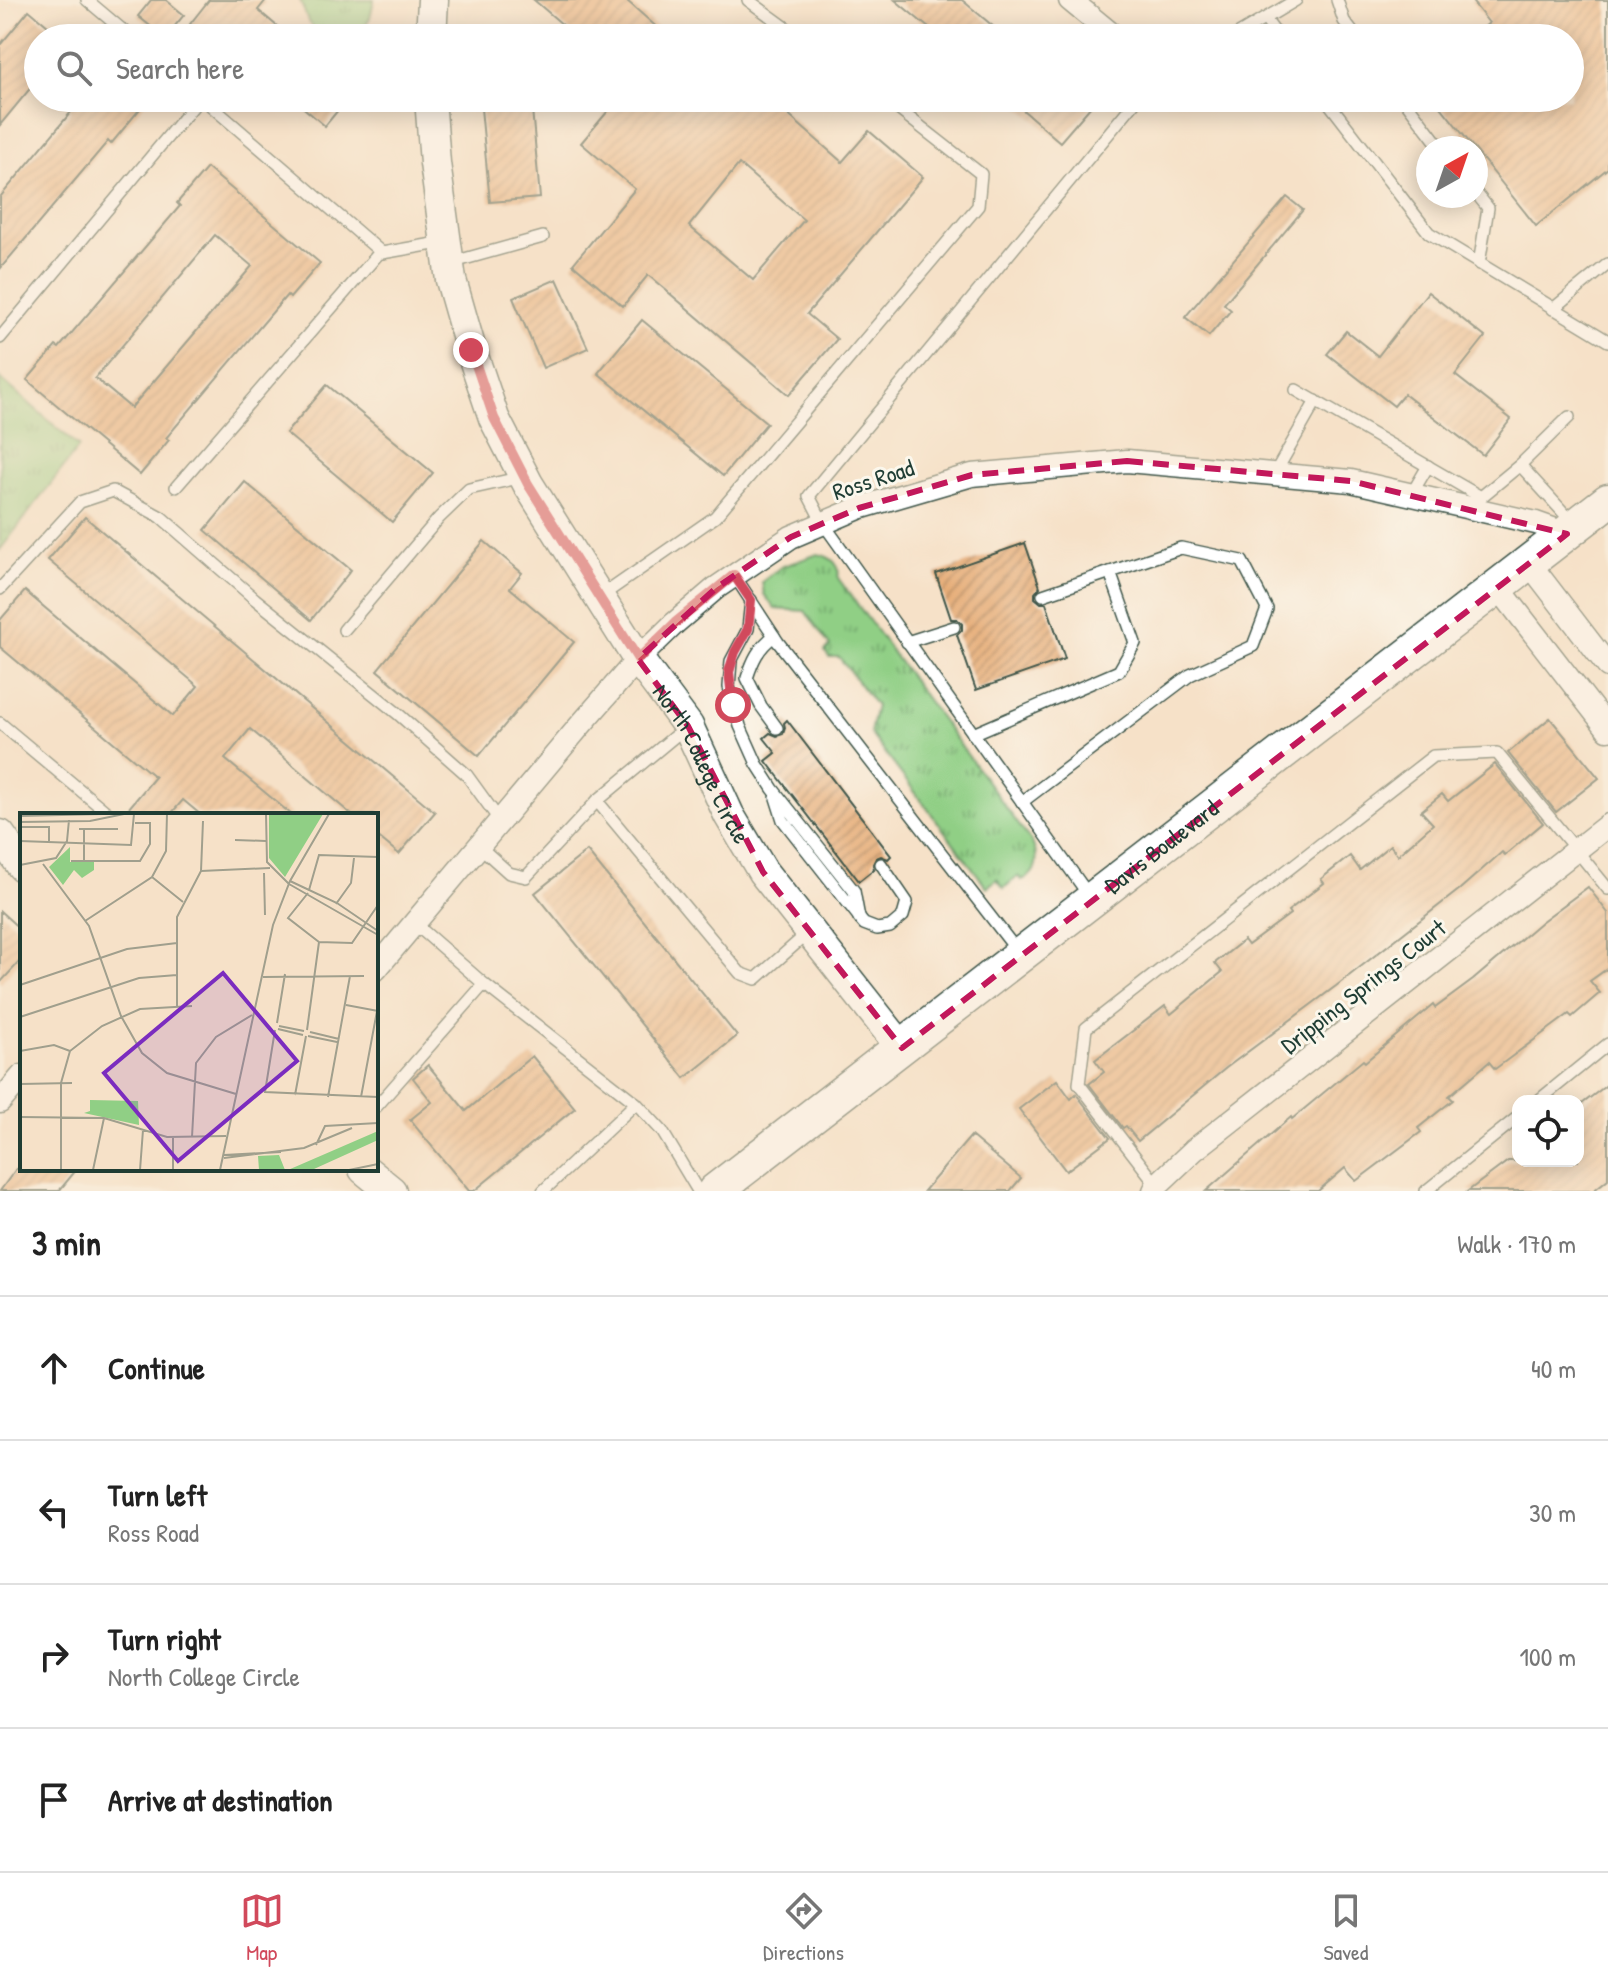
<!DOCTYPE html>
<meta charset="utf-8">
<style>
:root{--surface:#fff;--page:#f6f6f6;--text:#222;--muted:#767676;--line:#e0e0e0;--accent:#d1495b}
body{margin:0;font-family:"Patrick Hand",sans-serif;background:var(--page);color:var(--text)}
.controls{position:absolute;right:24px;bottom:24px;display:grid;overflow:hidden;border-radius:16px;box-shadow:0 4px 20px #0003}
.controls button{width:72px;height:72px;display:grid;place-items:center;padding:0;border:0;border-bottom:2px solid var(--line);background:var(--surface);color:var(--text);font:40px sans-serif}
.compass{position:absolute;left:1416px;top:136px;width:72px;height:72px;border-radius:50%;background:var(--surface);box-shadow:0 4px 20px #0003;rotate:40deg}
.stop{position:absolute;width:24px;height:24px;margin:-18px;border:6px solid #d1495b;border-radius:50%;background:#fff}
.stop.end{background:#d1495b;border-color:#fff;box-shadow:0 2px 8px #0008}
.list{margin:0;padding:0;list-style:none}
h2{display:flex;justify-content:space-between;align-items:center;height:104px;margin:0;padding:0 32px;font-size:34px}
h2 small{font-size:26px;font-weight:400;color:var(--muted)}
.list li{display:grid;grid-template-columns:52px 1fr auto;gap:24px;align-items:center;box-sizing:border-box;height:144px;padding:0 32px;border-top:2px solid var(--line)}
.list b{display:block;font-size:30px;white-space:nowrap}
.list p{margin:0;font-size:26px;white-space:nowrap;color:var(--muted)}
.list em{font-size:26px;font-style:normal;color:var(--muted)}
.icon{flex:none;width:44px;height:44px;fill:none;stroke:currentColor;stroke-width:2;stroke-linecap:round;stroke-linejoin:round}
.map{position:relative;flex:none;width:1608px;height:1191px;overflow:hidden}
.search{position:absolute;background:var(--surface);box-shadow:0 4px 20px #0003;left:24px;right:24px;top:24px;height:88px;display:flex;align-items:center;gap:20px;box-sizing:border-box;padding:0 28px;border-radius:44px;color:var(--muted);font-size:30px}
.sheet{height:680px;background:var(--surface)}
nav{display:flex;justify-content:space-around;align-items:center;box-sizing:border-box;height:112px;border-top:2px solid var(--line);background:var(--surface);font-size:22px;color:var(--muted)}
nav a{display:grid;justify-items:center;gap:4px}
nav .on{color:var(--accent)}
.map>svg:first-child{display:block}
.grass{fill:url(#grass-tufts);stroke:#58865c;stroke-width:2}
.building{fill:url(#building-hatch);fill-rule:evenodd}
.lines{fill:none;stroke-linecap:round;stroke-linejoin:round}
.lane-casing{stroke:#3f564a;stroke-width:14}
.street-casing{stroke:#3f564a;stroke-width:25}
.secondary-casing{stroke:#3f564a;stroke-width:33}
.primary-casing{stroke:#3f564a;stroke-width:37}
.lane{stroke:#fff;stroke-width:11}
.street{stroke:#fff;stroke-width:22}
.secondary{stroke:#fff;stroke-width:30}
.primary{stroke:#fff;stroke-width:34}
.route{stroke:#d1495b;stroke-width:10}
.marked{fill:none;stroke:#c2185b;stroke-width:6;stroke-dasharray:16 10;stroke-linejoin:round}
.labels{text-anchor:middle;dominant-baseline:central;stroke-width:6;stroke-linejoin:round;paint-order:stroke}
.street-label{font-size:24px;fill:#1f3d34;stroke:#fbf7ec}
.inset-road{fill:none;stroke:#a09f8d;stroke-width:2}
.view{fill:#7b2cbf;fill-opacity:0.15;stroke:#7b2cbf;stroke-width:4}
.inset-edge{fill:none;stroke:#1f3d34;stroke-width:4}
</style>
<div class="map">
<svg width="1608" height="1191" viewBox="0 0 1608 1191">
<defs>
<pattern id="grass-tufts" width="24" height="20" patternUnits="userSpaceOnUse" patternTransform="scale(2)"><rect width="24" height="20" fill="#90cf85"/><path d="M3 7l-1-3M5 7V3M7 7l1-3M15 17l-1-3M17 17v-4M19 17l1-3" fill="none" stroke="#75a96e"/></pattern>
<pattern id="building-hatch" width="6" height="6" patternUnits="userSpaceOnUse" patternTransform="scale(2)"><rect width="6" height="6" fill="#e6ac76"/><path d="M-1 1l2-2M0 6l6-6M5 7l2-2" fill="none" stroke="#ba8d62"/></pattern>
</defs>
<rect width="100%" height="100%" fill="#fbf7ec"/>
<filter id="ink" filterUnits="userSpaceOnUse"><feTurbulence type="fractalNoise" baseFrequency=".0125" numOctaves="2"/><feDisplacementMap in="SourceGraphic" scale="16" xChannelSelector="R" yChannelSelector="G"/><feConvolveMatrix kernelMatrix="1 2 1 2 8 2 1 2 1" color-interpolation-filters="sRGB"/></filter>
<filter id="wash" filterUnits="userSpaceOnUse"><feTurbulence type="fractalNoise" baseFrequency=".006" numOctaves="4" result="noise"/><feDisplacementMap in="SourceGraphic" scale="32" xChannelSelector="R" yChannelSelector="G"/><feGaussianBlur stdDeviation="1.8" result="paint"/><feColorMatrix in="noise" values="0 0 0 0 0 0 0 0 0 0 0 0 0 0 0 0 0 1.4 0 .05"/><feComposite in="paint" operator="in"/></filter>
<g filter="url(#wash)">
<rect width="100%" height="100%" fill="#f6e1c8"/>
<!-- grass -->
<g class="grass">
<polygon points="300,0 374,0 370,18 357,37 323,38 308,21"/>
<polygon points="0,378 79,447 0,550"/>
<path d="M818 554C831 557 841 564 838 578L1032 843C1039 857 1039 875 1021 880L1018 876 1004 888 997 879 987 887 870 733 876 706 839 657H829L825 651 830 646 805 611 775 609 764 594 762 582 781 567Z"/>
</g>
<g id="blocks">
<!-- building -->
<g class="building">
<polygon points="151,0 166,0 184,15 165,38 138,16"/>
<polygon points="209,0 266,0 258,10 291,38 207,38 190,24"/>
<polygon points="534,0 626,0 669,38 578,38"/>
<polygon points="895,0 962,0 1007,38 941,38"/>
<polygon points="1471,0 1608,0 1608,168 1536,226 1434,98 1570,98 1570,38 1471,38 1489,23"/>
<polygon points="29,10 62,38 38,38 38,79 0,125 0,45"/>
<polygon points="56,98 149,98 111,144 108,141 0,269 0,197 72,111"/>
<polygon points="292,98 348,98 325,126"/>
<polygon points="480,98 531,98 540,198 490,202"/>
<path d="M619 98H769L842 162 869 131 923 177 807 314 837 339 789 395 648 275 623 306 573 264 635 189 581 143ZM739 164 804 220 753 280 689 226Z"/>
<polygon points="1009,98 1098,98 1060,142"/>
<path d="M207 168 320 263 290 298 287 295 166 438 169 440 140 475 27 380 56 346 59 348 180 206 177 203ZM215 235 252 266 131 408 95 378Z"/>
<polygon points="1287,197 1303,210 1224,304 1231,310 1209,336 1185,317"/>
<polygon points="557,279 588,348 543,368 513,298"/>
<polygon points="1428,292 1485,337 1455,375 1511,419 1483,455 1404,394 1394,406 1327,354 1346,331 1378,356"/>
<polygon points="642,320 767,423 723,476 598,373"/>
<polygon points="327,385 433,473 392,522 286,433"/>
<polygon points="245,482 351,570 311,620 205,530"/>
<polygon points="85,517 435,812 399,854 376,835 376,815 352,815 250,729 225,759 292,815 201,815 183,800 170,815 123,815 155,777 0,647 0,620 25,591 173,716 198,686 48,560"/>
<polygon points="484,541 522,573 510,588 574,642 479,756 377,670"/>
<polygon points="1025,543 1040,587 1035,593 1035,598 1041,603 1046,603 1065,659 976,690 957,635 962,630 962,624 957,619 951,619 936,574"/>
<polygon points="1550,718 1599,778 1556,812 1508,753"/>
<polygon points="787,720 891,856 888,859 881,856 876,858 873,864 874,869 859,881 766,761 776,753 764,738 770,733 777,736 783,734 785,728 784,723"/>
<polygon points="1495,764 1543,823 1505,855 1502,852 1460,889 1336,986 1226,1068 1138,1141 1126,1126 1123,1128 1089,1084 1104,1072 1095,1060 1165,1006 1171,1014 1222,972 1215,963 1244,940 1248,945 1290,914 1288,911 1324,883 1321,879 1350,856 1360,870 1390,845 1398,855 1433,824 1421,811 1442,794 1448,801"/>
<polygon points="587,851 737,1036 685,1078 535,893"/>
<polygon points="1588,887 1608,913 1608,968 1590,981 1600,993 1572,1017 1569,1014 1495,1069 1489,1062 1449,1096 1453,1100 1418,1128 1421,1132 1356,1181 1345,1168 1318,1191 1206,1191 1291,1117 1292,1119 1363,1060 1365,1062 1433,1005 1435,1008 1473,980 1541,922"/>
<polygon points="0,911 22,931 22,959 0,983"/>
<polygon points="532,1056 575,1108 474,1191 469,1191 410,1120 432,1102 413,1078 428,1065 466,1111"/>
<polygon points="1057,1080 1071,1099 1076,1094 1110,1138 1066,1171 1019,1109"/>
<polygon points="1608,1084 1608,1179 1593,1191 1468,1191 1508,1161 1578,1161 1578,1107"/>
<polygon points="971,1136 1021,1178 1010,1191 924,1191"/>
<polygon points="16,1169 77,1169 59,1191 0,1191"/>
</g>
</g>
</g>
<g filter="url(#ink)">
<use href="#blocks" fill-opacity="0" stroke="#3f564a" stroke-width="2"/>
<g class="lines">
<!-- lane casing -->
<g class="lane-casing">
<g id="lane">
<polyline points="87,0 132,38"/>
<polyline points="748,0 800,38"/>
<polyline points="1337,0 1344,21 1357,38"/>
<polyline points="1265,19 1279,38"/>
<polyline points="1232,38 1296,0"/>
<polyline points="202,98 382,253 445,242"/>
<polyline points="1325,98 1429,233 1608,341"/>
<polyline points="1403,98 1441,148"/>
<polyline points="1476,193 1488,208 1479,264"/>
<polyline points="450,263 543,237"/>
<polyline points="1553,309 1608,264"/>
<polyline points="0,338 200,98"/>
<polyline points="1296,390 1481,497 1520,465 1569,417"/>
<polyline points="1520,465 1573,523"/>
<polyline points="1275,473 1316,401"/>
<polyline points="176,487 380,252"/>
<polyline points="1411,495 1428,466"/>
<polyline points="734,575 778,642 1018,952"/>
<polyline points="0,589 80,502 113,491 161,517 255,599 397,713 466,774 500,821"/>
<polyline points="600,597 715,517 978,206 981,174 884,98"/>
<polyline points="751,600 748,629 731,661 729,687 740,726 757,764 773,789 854,891 859,918 864,924 877,929 890,927 903,916 907,902 881,864"/>
<polyline points="344,630 439,518 469,489 523,477"/>
<path d="M774 636C758 648 753 660 747 678L761 706 777 728"/>
<polyline points="907,642 954,627"/>
<polyline points="0,723 110,815"/>
<polyline points="973,734 1119,671 1135,643 1110,572"/>
<polyline points="776,798 783,820 859,917"/>
<polyline points="597,801 740,973 756,979 809,932"/>
<polyline points="1022,802 1190,675 1253,646 1267,609 1242,561 1181,548 1043,595"/>
<polyline points="479,846 509,873 526,877 597,801 687,726"/>
<polyline points="1090,897 823,523 809,496 1138,98"/>
<polyline points="414,923 484,984 636,1103 662,1131 698,1191"/>
<polyline points="1538,1101 1608,1044"/>
<polyline points="376,1107 484,984"/>
<polyline points="1157,1185 1079,1084 1086,1028 1433,756 1497,753 1608,889"/>
<polyline points="543,1191 636,1103"/>
<polyline points="1426,1191 1518,1117"/>
</g>
</g>
<!-- street casing -->
<g class="street-casing">
<g id="street">
<polyline points="1070,0 1116,38"/>
<polyline points="1529,563 1608,666"/>
<polyline points="1498,587 1608,729"/>
<polyline points="376,969 578,728 638,659 675,623 716,588 791,537 859,508 972,475 1127,461 1351,481 1536,523 1567,534"/>
<polyline points="0,1102 22,1076"/>
<polyline points="1154,1191 1157,1185 1194,1150 1608,825"/>
</g>
</g>
<!-- secondary casing -->
<g class="secondary-casing">
<g id="secondary">
<polyline points="431,38 433,0"/>
<path id="s1" d="M430 98 435 163 451 280 471 350 494 418 528 484 592 586 638 659 688 726 729 815 763 872 902 1048"/>
<polyline points="0,835 22,866"/>
<polyline points="364,1169 391,1191"/>
</g>
</g>
<!-- primary casing -->
<g class="primary-casing">
<g id="primary">
<path id="s2" d="M715 1191 1608 501"/>
</g>
</g>
<!-- lane -->
<use href="#lane" class="lane"/>
<!-- street -->
<use href="#street" class="street"/>
<!-- secondary -->
<use href="#secondary" class="secondary"/>
<!-- primary -->
<use href="#primary" class="primary"/>
</g>
</g>
<g class="lines" filter="url(#ink)">
<!-- route -->
<polyline class="route" points="471,350 494,418 528,484 638,659 675,623 734,575 751,600 748,629 735,652 729,672 733,705"/>
</g>
<!-- marked area -->
<path d="M0 0H1608V1191H0ZM1127 461 1351 481 1567 534 902 1048 763 872 688 726 638 659 716 588 791 537 859 508 972 475Z" fill="#f6e1c8" fill-opacity=".55" fill-rule="evenodd"/>
<path class="marked" d="M1127 461 1351 481 1567 534 902 1048 763 872 688 726 638 659 716 588 791 537 859 508 972 475Z"/>
<g class="labels">
<!-- street labels -->
<g class="street-label">
<text transform="translate(873 479) rotate(-18)">Ross Road</text>
<text stroke="none"><textPath href="#s1" startOffset="732">North College Circle</textPath></text>
<text stroke="none"><textPath href="#s2" startOffset="564">Davis Boulevard</textPath></text>
<text transform="translate(1363 986) rotate(-38)">Dripping Springs Court</text>
</g>
</g>
<!-- overview -->
<g transform="translate(20 813)">
<rect width="358" height="358" fill="#f6e1c8"/>
<path d="M249 1H303L265 64 249 45ZM50 34V49H74V57L62 65 54 57 43 72 29 54ZM70 287 118 288 119 312 64 300 70 298ZM358 318V327L294 356 268 357ZM259 342 265 357H239L238 343Z" fill="#90cf85"/>
<path class="inset-road" d="M246 1 247 49 269 71M0 3 83 1M0 9 70 8 104 1M0 14H29V28M59 16H98M215 27 246 28M0 28 111 32 114 1M51 48H120L130 31V10H115M64 48V16M23 51 69 113 101 203 122 240 147 260 216 281M0 52 36 45 47 28 49 7M181 58 250 55M244 60 245 102M132 64 163 89M270 68 317 90 358 118M269 71 358 122M289 77 299 42 358 44M288 80 268 105 299 129 332 130 358 92M316 91 331 70 334 45M65 108 132 64 146 38 147 1M243 164 344 163M0 172 107 136 157 130M326 192 358 198M157 193V104L181 58 183 8M0 204 119 165 157 162M257 210 265 161M259 213 284 218M258 216 283 222M255 217 245 279 358 284M287 217 299 129M290 219 319 226M288 223 317 229M0 238 34 232 50 238M0 271 52 270M275 282 286 223M308 284 330 163M341 284 357 198M0 304 84 305 147 324 206 323M153 324V357M172 324 176 250 196 224 232 202M296 332 305 313 358 310M204 342 261 339M204 345 284 335 332 315M41 357V270L50 238 82 213 120 196 172 193M73 357 84 305M120 357 123 317M200 357 253 112 270 68 309 1M329 357 358 351"/>
<path class="view" d="M203 160 277 248 158 348 84 260Z"/>
<rect width="358" height="358" class="inset-edge"/>
</g>
</svg>
<div class="controls">
<button><svg class="icon" aria-label="locate" viewBox="0 0 24 24"><circle cx="12" cy="12" r="6"/><path d="M12 2v4M12 18v4M2 12h4M18 12h4"/></svg></button>
</div>
<svg class="compass" viewBox="-18 -18 36 36"><path d="M0-13l5 13h-10z" fill="#e53935"/><path d="M0 13l5-13h-10z" fill="#767676"/></svg>
<div class="stop" style="left:733px;top:705px"></div>
<div class="stop end" style="left:471px;top:350px"></div>
<div class="search"><svg class="icon" aria-label="search" viewBox="0 0 24 24"><circle cx="10" cy="10" r="6"/><path d="M15 15l6 6"/></svg>Search here</div>
</div>
<section class="sheet">
<h2>3 min<small>Walk · 170 m</small></h2>
<ul class="list">
<li><svg class="icon" aria-label="ahead" viewBox="0 0 24 24"><path d="M12 20V5M6 11l6-6 6 6"/></svg><div><b>Continue</b></div><em>40 m</em></li>
<li><svg class="icon" aria-label="left" viewBox="0 0 24 24"><path d="M17 20v-9H6M10 6l-5 5 5 5"/></svg><div><b>Turn left</b><p>Ross Road</p></div><em>30 m</em></li>
<li><svg class="icon" aria-label="right" viewBox="0 0 24 24"><path d="M7 20v-9h11M14 6l5 5-5 5"/></svg><div><b>Turn right</b><p>North College Circle</p></div><em>100 m</em></li>
<li><svg class="icon" aria-label="arrive" viewBox="0 0 24 24"><path d="M6 21V4h12l-3 4 3 4H6"/></svg><div><b>Arrive at destination</b></div></li>
</ul>
</section>
<nav>
<a class="on"><svg class="icon" aria-label="map" viewBox="0 0 24 24"><path d="M3 6l6-2 6 2 6-2v14l-6 2-6-2-6 2zM9 4v14M15 6v14"/></svg>Map</a>
<a><svg class="icon" aria-label="directions" viewBox="0 0 24 24"><path d="M12 3l9 9-9 9-9-9zM9 14v-3h6M13 9l2 2-2 2"/></svg>Directions</a>
<a><svg class="icon" aria-label="saved" viewBox="0 0 24 24"><path d="M7 4h10v16l-5-4-5 4z"/></svg>Saved</a>
</nav>
